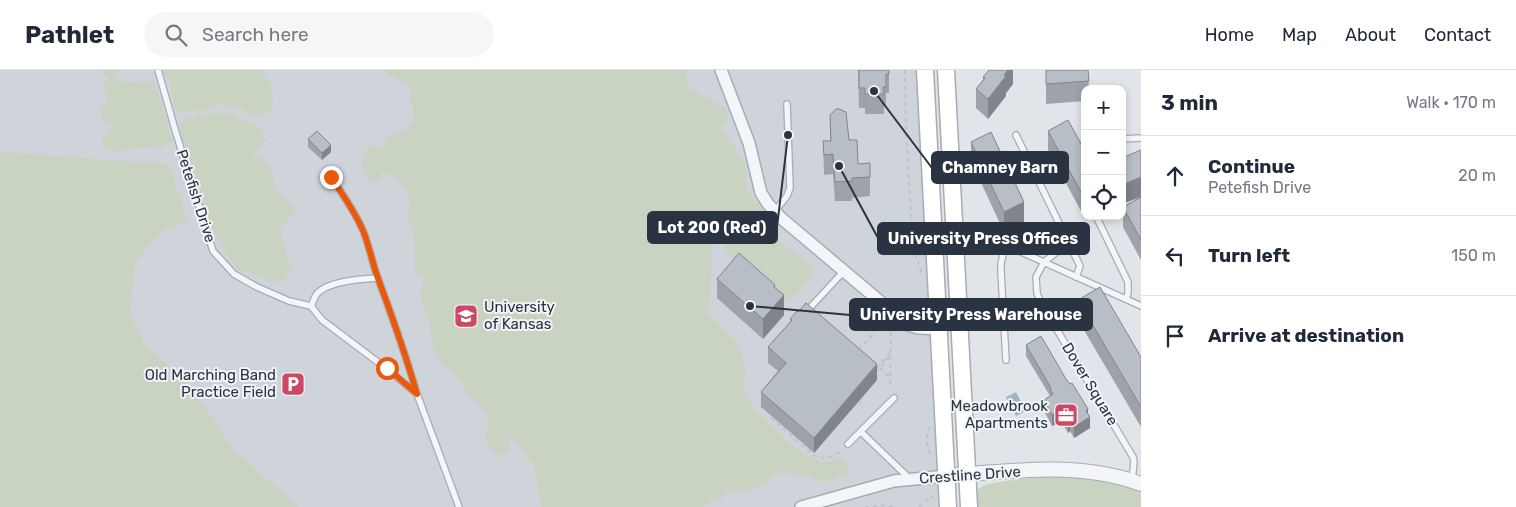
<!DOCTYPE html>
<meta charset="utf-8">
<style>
:root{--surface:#fff;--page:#f6f6f7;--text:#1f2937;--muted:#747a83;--line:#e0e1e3}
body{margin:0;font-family:Rubik,sans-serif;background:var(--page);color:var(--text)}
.controls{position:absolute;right:15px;top:15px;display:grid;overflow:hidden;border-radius:10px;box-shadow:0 2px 8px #0003}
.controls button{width:45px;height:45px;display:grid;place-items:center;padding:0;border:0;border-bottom:1px solid var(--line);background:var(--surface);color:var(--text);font:25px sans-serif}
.stop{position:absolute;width:15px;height:15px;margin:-11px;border:4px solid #ea580c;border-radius:50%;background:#fff}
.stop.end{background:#ea580c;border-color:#fff;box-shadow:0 1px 5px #0008}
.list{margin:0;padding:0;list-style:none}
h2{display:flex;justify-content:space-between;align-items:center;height:65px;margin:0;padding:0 20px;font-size:21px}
h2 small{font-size:16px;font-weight:400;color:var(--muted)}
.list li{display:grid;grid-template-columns:32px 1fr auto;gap:15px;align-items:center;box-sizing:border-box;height:80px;padding:0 20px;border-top:1px solid var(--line)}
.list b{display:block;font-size:19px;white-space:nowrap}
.list p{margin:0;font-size:16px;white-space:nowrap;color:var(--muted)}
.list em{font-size:16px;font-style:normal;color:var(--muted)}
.icon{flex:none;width:28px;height:28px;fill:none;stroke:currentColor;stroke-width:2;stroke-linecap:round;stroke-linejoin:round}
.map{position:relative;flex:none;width:1141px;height:437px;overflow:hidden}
header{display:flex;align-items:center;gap:30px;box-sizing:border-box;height:70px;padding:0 25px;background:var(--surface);border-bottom:1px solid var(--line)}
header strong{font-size:24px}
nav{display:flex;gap:28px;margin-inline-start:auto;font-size:18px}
.search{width:350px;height:45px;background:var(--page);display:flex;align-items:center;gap:12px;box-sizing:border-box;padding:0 18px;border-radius:28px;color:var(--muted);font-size:19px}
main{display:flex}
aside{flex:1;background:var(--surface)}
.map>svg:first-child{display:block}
.built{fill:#cfd4db}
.green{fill:#c8d3c2}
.water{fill:#9db5c9}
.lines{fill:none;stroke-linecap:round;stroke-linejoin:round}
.service-casing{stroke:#a6acb3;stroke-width:8}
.minor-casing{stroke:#a6acb3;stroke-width:14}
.tertiary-casing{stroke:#a6acb3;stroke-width:16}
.secondary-casing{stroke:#a6acb3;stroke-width:19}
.path{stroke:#bfc3c8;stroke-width:2;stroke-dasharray:4 4;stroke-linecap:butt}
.service{stroke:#f4f5f8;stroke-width:5.5}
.minor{stroke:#f4f5f8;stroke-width:11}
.tertiary{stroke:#f4f5f8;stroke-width:14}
.secondary{stroke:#fff;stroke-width:16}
.wall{fill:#9ea3aa}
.shaded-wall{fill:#81858b}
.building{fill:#b8bec6;stroke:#81858b}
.route{stroke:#ea580c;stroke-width:6}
.labels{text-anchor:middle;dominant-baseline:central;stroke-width:4;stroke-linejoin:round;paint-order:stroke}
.street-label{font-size:15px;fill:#2a3341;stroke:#f1f4f7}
.poi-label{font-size:15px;fill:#2a3341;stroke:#f1f4f7;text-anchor:end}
.leader{fill:none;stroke:#2a3341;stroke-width:2}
.callout-dot{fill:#2a3341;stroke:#f1f4f7;stroke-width:2}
.callout{fill:#2a3341;stroke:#2a3341;stroke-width:2}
.callout-label{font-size:16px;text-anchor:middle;font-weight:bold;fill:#fff}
</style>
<header>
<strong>Pathlet</strong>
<div class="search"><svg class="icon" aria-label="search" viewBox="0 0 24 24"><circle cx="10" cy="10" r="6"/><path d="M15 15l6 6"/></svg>Search here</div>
<nav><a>Home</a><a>Map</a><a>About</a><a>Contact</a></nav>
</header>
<main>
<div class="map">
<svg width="1141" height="437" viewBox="0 0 1141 437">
<rect width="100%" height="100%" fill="#e1e5e9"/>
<!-- built -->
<polygon class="built" points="0,0 919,0 942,437 0,437"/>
<!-- green -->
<g class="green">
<path d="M102 0H121L113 5C120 16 142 11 154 11L173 72C159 80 145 77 129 79 124 79 118 81 113 82L102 75V68L108 64V60L114 57 111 53 103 51 99 39 106 33 107 23 101 20 109 8 103 5Z"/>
<path d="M164 0H262C272 17 278 23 269 43L260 46 248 44 242 36 228 37 223 34 217 35 210 40 177 42 172 28 170 11 165 6Z"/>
<path d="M387 0H684L690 19 726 38 728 51 721 57 745 93 747 120 767 146 765 153 780 172 814 198C807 216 800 224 783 233 772 223 727 190 725 178 724 173 728 167 729 162L726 160 712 178 710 229 706 244C717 253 728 261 736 274 741 282 748 296 745 306 743 312 741 315 744 321 753 342 803 392 827 392 832 392 837 389 841 387L852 403 849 405 824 412 813 407 797 404 776 403 768 413 758 418 745 421H734L701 437H541L534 393 510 366 508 381 501 386 490 379 485 368 488 357 487 344 467 323 454 304 443 295 432 275 430 252 419 224 425 208 420 204 415 203 414 160 406 146C407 142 410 137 410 134 410 120 394 103 381 102V107L377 111 371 112C363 99 359 91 368 77L383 76 389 66 408 59 414 50 409 14 388 5Z"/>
<path d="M232 43 238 49 256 53 266 69 261 78 251 83 263 87V91L268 93 277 121 290 132 296 141 280 159 287 188 293 201C284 213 272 215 260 207 253 202 244 202 238 199 236 197 233 192 231 190 205 156 191 95 179 54 193 41 214 44 232 43Z"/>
<polygon points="0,82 169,94 188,152 160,162 135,193 130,244 144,274 196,323 232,379 299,437 0,437"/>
<path d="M1050 406 1089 408 1114 412 1141 420V437H976C975 430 974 423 979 418 985 412 1039 407 1050 406Z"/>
</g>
<!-- water -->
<polygon class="water" points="1016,322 1026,341 1016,346 1006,327"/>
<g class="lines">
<!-- service casing -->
<g class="service-casing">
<g id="service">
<polyline points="158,0 176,63 213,181 234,204 257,217 289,231 311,236 322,250 387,299 417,324 459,437"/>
<polyline points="1016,65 1080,196 1076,207"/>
<polyline points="1122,69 1141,68"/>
<path d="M331 107C343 125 356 143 364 163 370 179 373 196 379 211 393 249 406 286 417 324"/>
<polyline points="775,141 787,126 790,118 787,34"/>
<polyline points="1096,146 1128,212 1128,223 1126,229"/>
<polyline points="1066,166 1058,181 1044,192 1036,207 1037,223 1041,233 1133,387 1134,391 1132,411"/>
<path d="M935 167C957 166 977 164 997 171L1141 236"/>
<polyline points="1005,175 1001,194 1001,202 1006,290"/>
<path d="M311 236C313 233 314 228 316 225 326 211 362 209 378 208"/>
<polyline points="806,242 844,201"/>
<polyline points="861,362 910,409"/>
<polyline points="848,374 894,328"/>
</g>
</g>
<!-- minor casing -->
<g class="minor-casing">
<g id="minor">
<polyline points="721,0 749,73 761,123 768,134 781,148 908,255 918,258 939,259"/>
<polyline points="801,437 894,411 946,406"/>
</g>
</g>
<!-- tertiary casing -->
<g class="tertiary-casing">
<path id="tertiary" d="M946 406C1011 401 1079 391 1141 414"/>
</g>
<!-- secondary casing -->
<g class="secondary-casing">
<g id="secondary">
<polyline points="925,0 948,437"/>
<polyline points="946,0 969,437"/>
</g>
</g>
<!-- path -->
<g class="path">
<polyline points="905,0 906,63 912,158 915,183 922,204"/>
<polyline points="858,279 865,273 885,250"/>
<polyline points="877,298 890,283"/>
<polyline points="880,298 889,307"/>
<polyline points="876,302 889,287"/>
<polyline points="890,314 891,254"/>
<polyline points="858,332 863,335"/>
<path d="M771 348 813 385C823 390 830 388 840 382"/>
<path d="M930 357C925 366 926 376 931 385"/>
<polyline points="865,437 880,435 894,437"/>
<polyline points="919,437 931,427 934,427"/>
</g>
<!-- service -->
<use href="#service" class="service"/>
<!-- minor -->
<use href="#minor" class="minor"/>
<!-- tertiary -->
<use href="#tertiary" class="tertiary"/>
<!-- secondary -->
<use href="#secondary" class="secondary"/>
</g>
<!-- wall -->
<g class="wall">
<polygon points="858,0 889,0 889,23 886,23 886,37 884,37 884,44 865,44 865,38 859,38"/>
<polygon points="1013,0 1013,14 1006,23 1006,26 988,49 976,38 976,19 983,10 983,7"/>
<polygon points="1046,0 1088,0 1089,19 1085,19 1085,31 1046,34"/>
<polygon points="830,45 849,70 858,94 870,107 870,126 852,128 852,131 835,131 833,104 824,105 823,71 830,71"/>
<polygon points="1048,61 1085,81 1081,141 1048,80"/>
<polygon points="308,69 331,82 322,90 308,77"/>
<polygon points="971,72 1024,152 1004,162 971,91"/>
<polygon points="1141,127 1141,190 1123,157 1123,137"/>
<polygon points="717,209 775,218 784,245 763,269 717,228"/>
<polygon points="1078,230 1141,287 1141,357 1078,250"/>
<polygon points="790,249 877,310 814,383 761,337 761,322 778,301 768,293 768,277 790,252"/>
<polygon points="1026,275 1066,309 1088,344 1090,358 1074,368 1070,361 1068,363 1061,351 1052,356 1044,341 1044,330 1050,326 1026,286"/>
</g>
<!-- shaded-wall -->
<g class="shaded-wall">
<polygon points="1008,0 1013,0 1013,14 1006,23 1006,26 988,49 988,29 1004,5"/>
<polygon points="331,75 331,82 322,90 322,83"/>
<polygon points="1141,107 1141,127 1122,134 1122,115"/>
<polygon points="1085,120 1085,139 1081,141 1081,122"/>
<polygon points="1024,132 1024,152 1004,162 1004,142"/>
<polygon points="775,215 775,235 784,225 784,245 763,269 763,249 774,217"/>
<polygon points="877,294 877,310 814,383 814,368"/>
<polygon points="1088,339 1088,348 1090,347 1090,358 1074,368 1074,357 1086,341"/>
<polygon points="1061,340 1061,351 1052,356 1052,345"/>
<polygon points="1070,351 1070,361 1068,363 1068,352"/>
</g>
<!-- building -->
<g class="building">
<polygon points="859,0 889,0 889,4 886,4 886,17 883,17 884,24 865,24 865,18 859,18"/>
<polygon points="989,0 1008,0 1004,5 1006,6 988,29 976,19 985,8 983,7"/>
<polygon points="1046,0 1088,0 1089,11 1046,14"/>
<polygon points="836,39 839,39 846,42 849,70 857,70 858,94 870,93 870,107 852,108 852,111 835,112 833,84 824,85 823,71 831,71 830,45"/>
<polygon points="1068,50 1085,81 1085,120 1081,122 1048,61"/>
<polygon points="317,61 331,75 322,83 308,69"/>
<polygon points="991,62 1024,132 1004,142 971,72"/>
<polygon points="1141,80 1141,107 1122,115 1122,88"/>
<polygon points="1141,127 1141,170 1123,137"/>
<polygon points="739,183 775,215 774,217 784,225 763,249 717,209"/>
<polygon points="1100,217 1141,287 1141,337 1078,230"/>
<polygon points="806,233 877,294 814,368 761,322 786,293 768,277 792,250 790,249 797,241 798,242"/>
<polygon points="1041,266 1066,309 1070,314 1072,313 1088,339 1086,341 1090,347 1074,357 1070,351 1068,352 1061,340 1052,345 1044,330 1053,324 1050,319 1051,318 1026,275"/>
</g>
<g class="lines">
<!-- route -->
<path class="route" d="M331 107C343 125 356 143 364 163 370 179 373 196 379 211 393 249 406 286 417 324L387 298"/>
</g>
<!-- icons -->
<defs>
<g id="university-square" transform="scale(1.25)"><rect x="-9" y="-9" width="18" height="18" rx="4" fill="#cb4965" stroke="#f1f4f7"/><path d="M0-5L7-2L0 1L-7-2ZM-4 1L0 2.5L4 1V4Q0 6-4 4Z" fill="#fff"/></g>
<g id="parking-square" transform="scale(1.25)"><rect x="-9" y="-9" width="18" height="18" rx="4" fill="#cb4965" stroke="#f1f4f7"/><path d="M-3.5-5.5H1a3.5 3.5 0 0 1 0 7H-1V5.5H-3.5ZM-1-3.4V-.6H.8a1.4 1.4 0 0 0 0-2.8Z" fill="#fff"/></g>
<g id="office-square" transform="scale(1.25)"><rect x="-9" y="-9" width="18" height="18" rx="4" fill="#cb4965" stroke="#f1f4f7"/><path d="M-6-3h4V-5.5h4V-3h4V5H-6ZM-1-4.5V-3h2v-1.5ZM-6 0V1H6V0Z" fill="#fff"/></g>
</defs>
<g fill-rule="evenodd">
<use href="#university-square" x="466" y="246"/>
<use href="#parking-square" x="293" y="314"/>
<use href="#office-square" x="1066" y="345"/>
</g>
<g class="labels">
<!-- street labels -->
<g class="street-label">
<text transform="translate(196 126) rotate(72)">Petefish Drive</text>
<text transform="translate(1090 314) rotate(59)">Dover Square</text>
<text transform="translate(970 405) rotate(-4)">Crestline Drive</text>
</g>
<!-- poi labels -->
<g class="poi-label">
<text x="484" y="237" text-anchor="start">University<tspan x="484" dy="17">of Kansas</tspan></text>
<text x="276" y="305">Old Marching Band<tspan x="276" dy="17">Practice Field</tspan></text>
<text x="1048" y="336">Meadowbrook<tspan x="1048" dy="17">Apartments</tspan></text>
</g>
</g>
<!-- callouts -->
<path class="leader" d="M874 21L932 98M788 65L777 157M839 96L878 168M750 236L850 245"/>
<g class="callout-dot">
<circle cx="874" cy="21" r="5"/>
<circle cx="788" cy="65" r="5"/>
<circle cx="839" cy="96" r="5"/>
<circle cx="750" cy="236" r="5"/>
</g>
<g class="callout">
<rect x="932" y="82" width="136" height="31" rx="5"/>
<rect x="648" y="142" width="129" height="31" rx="5"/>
<rect x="878" y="153" width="211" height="31" rx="5"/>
<rect x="850" y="229" width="242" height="31" rx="5"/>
</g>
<g class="callout-label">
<text x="1000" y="103">Chamney Barn</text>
<text x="712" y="163">Lot 200 (Red)</text>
<text x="983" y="174">University Press Offices</text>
<text x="971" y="250">University Press Warehouse</text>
</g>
</svg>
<div class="controls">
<button>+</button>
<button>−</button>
<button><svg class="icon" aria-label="locate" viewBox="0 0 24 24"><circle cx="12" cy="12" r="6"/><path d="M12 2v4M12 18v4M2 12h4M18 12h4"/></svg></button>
</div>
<div class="stop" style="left:387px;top:298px"></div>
<div class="stop end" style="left:331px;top:107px"></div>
</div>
<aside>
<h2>3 min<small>Walk · 170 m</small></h2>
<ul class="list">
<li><svg class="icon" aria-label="ahead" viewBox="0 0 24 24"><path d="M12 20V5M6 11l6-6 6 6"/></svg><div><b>Continue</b><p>Petefish Drive</p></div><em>20 m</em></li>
<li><svg class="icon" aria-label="left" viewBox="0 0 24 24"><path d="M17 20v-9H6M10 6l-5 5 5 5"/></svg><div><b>Turn left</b></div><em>150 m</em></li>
<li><svg class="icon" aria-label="arrive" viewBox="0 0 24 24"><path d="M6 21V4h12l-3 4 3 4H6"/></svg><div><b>Arrive at destination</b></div></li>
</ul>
</aside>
</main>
